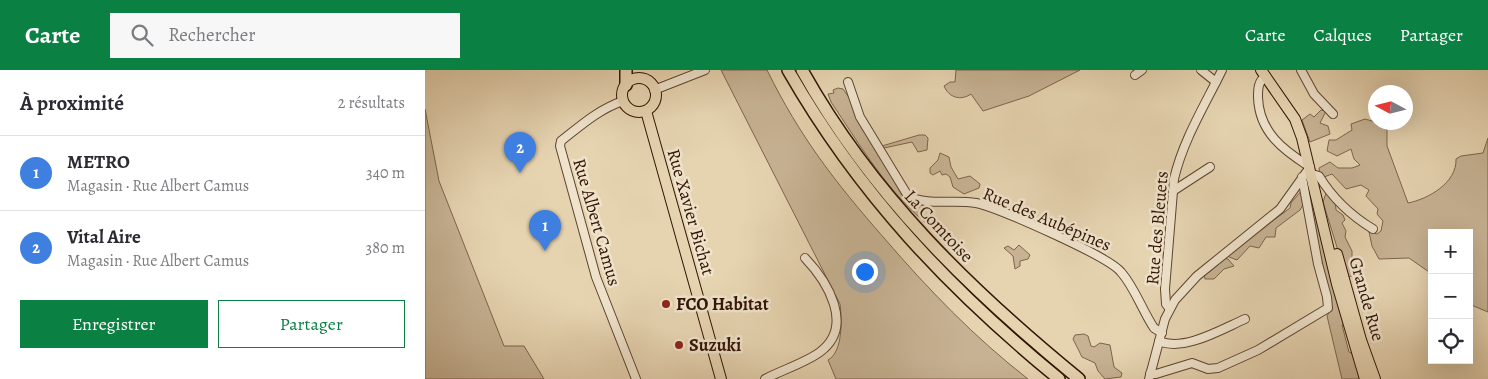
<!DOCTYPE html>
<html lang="fr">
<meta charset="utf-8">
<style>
:root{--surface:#fff;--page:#f7f7f7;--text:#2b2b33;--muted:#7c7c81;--line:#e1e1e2;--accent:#0b8043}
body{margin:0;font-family:Alegreya,serif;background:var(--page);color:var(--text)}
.controls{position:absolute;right:15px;bottom:15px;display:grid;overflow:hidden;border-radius:0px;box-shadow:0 5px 20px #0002}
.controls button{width:45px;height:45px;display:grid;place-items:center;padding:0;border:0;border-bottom:1px solid var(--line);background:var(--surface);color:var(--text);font:25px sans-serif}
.compass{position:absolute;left:943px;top:15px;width:45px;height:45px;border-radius:50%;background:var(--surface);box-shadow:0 5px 20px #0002;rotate:277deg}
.you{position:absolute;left:439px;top:201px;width:18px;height:18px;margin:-12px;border:4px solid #fff;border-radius:50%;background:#1a73e8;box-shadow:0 0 0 8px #1a73e833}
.badge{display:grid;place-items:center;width:32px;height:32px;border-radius:50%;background:var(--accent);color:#fff;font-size:16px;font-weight:700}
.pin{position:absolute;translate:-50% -41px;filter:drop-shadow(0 1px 2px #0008)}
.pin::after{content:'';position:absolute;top:26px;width:18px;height:15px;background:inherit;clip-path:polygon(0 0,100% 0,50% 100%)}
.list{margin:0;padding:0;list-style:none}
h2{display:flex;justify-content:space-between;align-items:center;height:65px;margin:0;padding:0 20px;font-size:21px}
h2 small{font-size:16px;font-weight:400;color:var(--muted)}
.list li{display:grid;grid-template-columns:32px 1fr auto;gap:15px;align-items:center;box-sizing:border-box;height:75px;padding:0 20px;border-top:1px solid var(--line)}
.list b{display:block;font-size:19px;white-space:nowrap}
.list p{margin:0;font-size:16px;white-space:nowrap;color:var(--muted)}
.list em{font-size:16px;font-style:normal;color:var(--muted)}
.actions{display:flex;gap:10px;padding:15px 20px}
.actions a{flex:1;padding:11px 0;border:1px solid var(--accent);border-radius:0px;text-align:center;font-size:18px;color:var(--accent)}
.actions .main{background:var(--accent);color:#fff}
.icon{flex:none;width:28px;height:28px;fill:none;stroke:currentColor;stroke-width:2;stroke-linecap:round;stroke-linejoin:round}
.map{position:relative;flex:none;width:1063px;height:309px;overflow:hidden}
header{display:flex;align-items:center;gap:30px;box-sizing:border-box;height:70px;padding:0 25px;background:var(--accent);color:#fff}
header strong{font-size:24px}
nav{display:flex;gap:28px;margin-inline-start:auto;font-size:18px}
.search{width:350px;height:45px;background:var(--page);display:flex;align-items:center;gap:12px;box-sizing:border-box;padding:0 18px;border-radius:0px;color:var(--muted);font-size:19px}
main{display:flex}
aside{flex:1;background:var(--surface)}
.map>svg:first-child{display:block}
.green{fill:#c7b394;stroke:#7c644c}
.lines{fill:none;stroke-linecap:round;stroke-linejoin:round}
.minor-casing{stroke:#5f442f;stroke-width:10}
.major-casing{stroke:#321404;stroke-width:12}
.highway-casing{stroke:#321404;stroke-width:14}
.minor{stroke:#efe3cc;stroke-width:8}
.major{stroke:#e6d4b1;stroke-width:10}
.highway{stroke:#e6d4b1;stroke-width:11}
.poi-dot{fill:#8f2418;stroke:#efe3cc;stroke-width:2}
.labels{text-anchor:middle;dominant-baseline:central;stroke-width:5;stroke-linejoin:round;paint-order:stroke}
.street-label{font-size:18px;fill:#321404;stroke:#efe3cc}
.poi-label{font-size:18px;font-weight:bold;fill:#321404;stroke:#efe3cc;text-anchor:start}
</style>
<header>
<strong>Carte</strong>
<div class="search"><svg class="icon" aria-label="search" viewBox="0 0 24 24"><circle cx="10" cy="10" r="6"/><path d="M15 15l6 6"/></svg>Rechercher</div>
<nav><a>Carte</a><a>Calques</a><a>Partager</a></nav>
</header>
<main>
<aside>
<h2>À proximité<small>2 résultats</small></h2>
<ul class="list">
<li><span class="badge" style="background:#3f7fe0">1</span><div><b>METRO</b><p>Magasin · Rue Albert Camus</p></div><em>340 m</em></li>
<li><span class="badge" style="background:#3f7fe0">2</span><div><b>Vital Aire</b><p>Magasin · Rue Albert Camus</p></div><em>380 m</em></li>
</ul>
<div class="actions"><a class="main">Enregistrer</a><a>Partager</a></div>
</aside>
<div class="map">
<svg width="1063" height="309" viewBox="0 0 1063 309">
<rect width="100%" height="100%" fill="#e6d4b1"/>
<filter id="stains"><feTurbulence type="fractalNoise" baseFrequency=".004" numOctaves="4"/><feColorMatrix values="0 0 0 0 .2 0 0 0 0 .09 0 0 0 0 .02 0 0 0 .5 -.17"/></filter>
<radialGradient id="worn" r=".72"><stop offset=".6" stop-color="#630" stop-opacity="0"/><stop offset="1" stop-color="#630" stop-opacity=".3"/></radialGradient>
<!-- green -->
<g class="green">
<path d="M296 0H342C375 67 410 112 459 168 503 219 549 267 603 309H411L403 290C418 282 417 249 415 234Z"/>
<path d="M531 0H655L604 26 558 41 546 24C536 31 524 28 519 16L525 12H530Z"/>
<path d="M413 18 418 19 425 29 477 125 491 133 507 134 502 136 498 143 506 157C464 125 435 75 406 32L403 24 409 23 408 20Z"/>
<polygon points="0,39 14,111 79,276 99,276 119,309 0,309"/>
<polygon points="896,40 901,41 895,53 903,56 905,64 885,72 877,50 885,44 889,47"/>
<path d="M940 49 954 53 962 58V76L983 133C1003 129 1032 113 1031 89L1036 86 1058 83 1063 68V242L1044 234V163H1007V204L984 188 954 189 947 176 944 162 952 164 956 161 958 151 952 144 953 139 941 126 944 120 936 115 921 119 907 104 899 107 895 105 894 98 905 92 913 98H927L935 95 929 89 926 79 912 86 902 81 904 70H911L927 60 926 54Z"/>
<polygon points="494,65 500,65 503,68 502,80 493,82 487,72 459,78 457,76"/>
<polygon points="515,83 524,87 526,97 533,109 545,106 555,114 554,118 539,124 528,117 525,107 521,104 517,105 515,101 508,105 505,103 505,98 513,90"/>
<polygon points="884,115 920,253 917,255 924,282 928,284 935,309 917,309 902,246 907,238 883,128 881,116"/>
<polygon points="877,120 879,133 875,140 851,158 850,167 841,167 834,178 825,176 812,190 804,187 803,184 865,138 866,133"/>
<polygon points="901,123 910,131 911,140 918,145 920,150 917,153 921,161 920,167 927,181 927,189 931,192 933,198 930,205 923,207 919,200 898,132"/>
<polygon points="594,175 605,185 603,189 595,191 595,196 590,199 588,186 579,178 583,176 589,180"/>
<polygon points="799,188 803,189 809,196 799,199 789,209 780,209 779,204"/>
<polygon points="659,264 663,266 666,276 669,277 675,273 685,275 689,297 697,303 696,307 680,309 673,301 670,293 657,287 648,269 650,265"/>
</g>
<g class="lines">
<!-- minor casing -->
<g class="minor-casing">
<g id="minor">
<polyline points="776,0 791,12"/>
<polyline points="876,0 889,24 908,44"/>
<polyline points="710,5 717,0"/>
<path d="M423 12 435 47 483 126C502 136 530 129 551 133 574 138 683 186 696 202 710 218 717 240 729 258L737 263"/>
<polyline points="229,20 280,0"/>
<path d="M198 31C174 39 155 56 136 71L135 76 171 207 211 309"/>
<path d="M887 104 894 106C908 129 925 145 948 159"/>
<polyline points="748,121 785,97"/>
<path d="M744 238 741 234 740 219 749 109C758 70 780 35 797 0"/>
<path d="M734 271C759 282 797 259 820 249"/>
<polyline points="725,304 731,304 767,293 783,299 793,298 833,280 903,238 902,227 893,194 877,107"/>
<path d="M340 309C357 300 380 293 395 282 430 256 402 211 380 188"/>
<path d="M724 309 740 249 750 230 772 206 855 139 885 97C858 80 834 62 833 27 833 19 833 11 841 6"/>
</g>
</g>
<!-- major casing -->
<g class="major-casing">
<g id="major">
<polyline points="836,0 870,49 877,68 912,214 940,309"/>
<circle cx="214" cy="25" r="17"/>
<polyline points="221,41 296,309"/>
<polyline points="912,184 936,270 950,309"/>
</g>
</g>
<!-- highway casing -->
<g class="highway-casing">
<g id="highway">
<polyline points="201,0 201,15"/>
<path d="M363 0C434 124 524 219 634 309"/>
<path d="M377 0C446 124 545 220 654 309"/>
</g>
</g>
<!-- minor -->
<use href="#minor" class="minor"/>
<!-- major -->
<use href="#major" class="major"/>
<!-- highway -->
<use href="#highway" class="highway"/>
</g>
<!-- markers -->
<g class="poi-dot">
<circle cx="241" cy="234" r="5"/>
<circle cx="254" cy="275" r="5"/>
</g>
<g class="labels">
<!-- street labels -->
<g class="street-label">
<text transform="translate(266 142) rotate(74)">Rue Xavier Bichat</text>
<text transform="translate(622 149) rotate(23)">Rue des Aubépines</text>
<text transform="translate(172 152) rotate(74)">Rue Albert Camus</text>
<text transform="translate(514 156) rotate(47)">La Comtoise</text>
<text transform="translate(732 158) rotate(-85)">Rue des Bleuets</text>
<text transform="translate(942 229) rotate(74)">Grande Rue</text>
</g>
<!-- poi labels -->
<g class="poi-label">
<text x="251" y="234">FCO Habitat</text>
<text x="264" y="275">Suzuki</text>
</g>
</g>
<rect width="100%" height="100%" filter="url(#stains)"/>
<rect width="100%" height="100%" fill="url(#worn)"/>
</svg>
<div class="controls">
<button>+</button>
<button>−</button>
<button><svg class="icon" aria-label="locate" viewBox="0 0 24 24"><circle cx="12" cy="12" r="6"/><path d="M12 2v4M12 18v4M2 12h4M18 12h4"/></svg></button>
</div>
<svg class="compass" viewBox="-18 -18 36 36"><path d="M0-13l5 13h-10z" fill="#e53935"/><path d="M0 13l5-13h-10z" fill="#7c7c81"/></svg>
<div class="you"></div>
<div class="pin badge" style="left:120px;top:181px;background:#3f7fe0">1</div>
<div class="pin badge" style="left:95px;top:103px;background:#3f7fe0">2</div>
</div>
</main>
